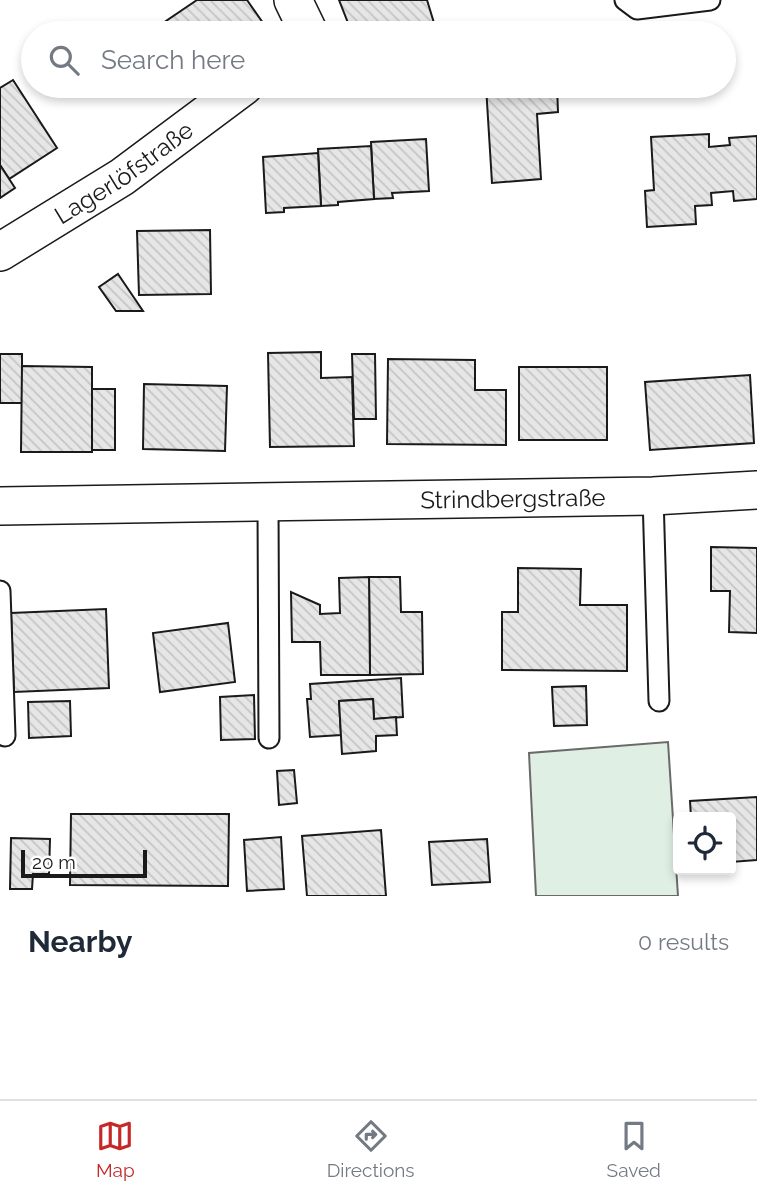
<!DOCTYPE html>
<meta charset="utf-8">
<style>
:root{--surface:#fff;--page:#f2f2f3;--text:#1f2937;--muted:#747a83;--line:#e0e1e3;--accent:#c62828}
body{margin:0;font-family:Raleway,sans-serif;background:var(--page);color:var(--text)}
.controls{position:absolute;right:21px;bottom:21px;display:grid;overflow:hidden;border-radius:7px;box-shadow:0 4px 10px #0003}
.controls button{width:63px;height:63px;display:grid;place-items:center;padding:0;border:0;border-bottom:2px solid var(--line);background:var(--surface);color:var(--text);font:35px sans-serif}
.scale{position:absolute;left:21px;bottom:18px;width:126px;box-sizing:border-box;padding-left:7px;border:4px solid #1a1a1a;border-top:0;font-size:19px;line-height:24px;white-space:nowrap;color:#1a1a1a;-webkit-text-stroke:5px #fff;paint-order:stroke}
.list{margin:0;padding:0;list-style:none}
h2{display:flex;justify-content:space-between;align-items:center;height:91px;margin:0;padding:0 28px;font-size:30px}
h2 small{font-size:23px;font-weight:400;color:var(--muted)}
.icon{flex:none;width:38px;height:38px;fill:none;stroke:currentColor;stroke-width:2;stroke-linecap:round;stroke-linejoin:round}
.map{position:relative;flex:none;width:757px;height:896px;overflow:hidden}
.search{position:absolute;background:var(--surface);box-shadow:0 4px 10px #0003;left:21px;right:21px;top:21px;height:77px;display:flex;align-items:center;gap:18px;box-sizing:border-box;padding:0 24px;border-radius:38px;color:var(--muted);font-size:26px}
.sheet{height:203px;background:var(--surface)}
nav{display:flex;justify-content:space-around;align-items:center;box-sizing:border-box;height:98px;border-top:2px solid var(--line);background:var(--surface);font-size:19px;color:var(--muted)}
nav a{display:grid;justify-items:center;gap:4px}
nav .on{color:var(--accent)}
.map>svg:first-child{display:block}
.green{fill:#e0efe3;stroke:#6a6a6a;stroke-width:2}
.building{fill:url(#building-back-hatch);stroke:#1a1a1a;stroke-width:2}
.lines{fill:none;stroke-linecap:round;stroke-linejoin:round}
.service-casing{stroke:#1a1a1a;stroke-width:23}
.minor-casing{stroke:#1a1a1a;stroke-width:40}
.service{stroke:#fff;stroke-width:19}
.minor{stroke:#fff;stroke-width:37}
.labels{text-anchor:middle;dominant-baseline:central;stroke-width:5;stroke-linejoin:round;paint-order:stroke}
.street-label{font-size:24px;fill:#1a1a1a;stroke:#fff}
</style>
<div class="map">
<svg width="757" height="896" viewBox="0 0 757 896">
<defs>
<pattern id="building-back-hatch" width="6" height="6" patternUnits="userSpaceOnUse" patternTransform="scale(1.75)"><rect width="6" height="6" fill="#e6e6e6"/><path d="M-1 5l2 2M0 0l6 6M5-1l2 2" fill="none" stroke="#c5c5c5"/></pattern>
</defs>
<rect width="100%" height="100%" fill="#fff"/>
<!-- green -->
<polygon class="green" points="668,742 678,896 536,896 529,753"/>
<!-- building -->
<g class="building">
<polygon points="197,0 247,0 263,23 247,33 175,33 166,21"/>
<polygon points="339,0 427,0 434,23 383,33 352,33"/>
<polygon points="13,80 57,148 9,179 0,165 0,88"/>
<polygon points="486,86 557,86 558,112 537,114 541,179 492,183"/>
<polygon points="709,134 709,147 730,145 729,138 757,136 757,199 734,201 733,191 711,193 712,205 695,206 696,224 647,227 645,191 654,190 651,137"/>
<polygon points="426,139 429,191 392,193 393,198 374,199 371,142"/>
<polygon points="371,146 374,199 338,202 338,205 321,206 318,149"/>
<polygon points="318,153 321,206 284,208 284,212 266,213 263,157"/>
<polygon points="0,165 15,188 0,198"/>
<polygon points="210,230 211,294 139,295 137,231"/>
<polygon points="118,274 143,311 116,311 99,287"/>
<polygon points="321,352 321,378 352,377 354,446 270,447 268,353"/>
<rect x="0" y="354" width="22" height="49"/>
<polygon points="352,354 375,354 376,419 354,419"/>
<polygon points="388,359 475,360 475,390 506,390 506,445 387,444"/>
<polygon points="22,366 92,367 92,452 21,452"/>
<rect x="519" y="367" width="88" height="73"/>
<polygon points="750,375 754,443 650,450 645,382"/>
<polygon points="144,384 227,386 225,451 143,449"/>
<rect x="92" y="389" width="23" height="61"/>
<polygon points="711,547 757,548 757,633 729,632 730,591 711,591"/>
<polygon points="518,568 581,569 580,605 627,605 627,671 502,670 502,612 518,612"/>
<polygon points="369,577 400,577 401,612 422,612 423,674 370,675"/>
<polygon points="369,577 370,675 321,675 320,642 292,642 291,592 320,605 320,614 340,613 339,578"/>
<polygon points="106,609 109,688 14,692 11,613"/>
<polygon points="228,623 235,682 160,692 153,633"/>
<polygon points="401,678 403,717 374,719 373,699 339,701 341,735 310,737 307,699 311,699 310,684"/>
<polygon points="586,686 587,725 554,726 552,687"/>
<polygon points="254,695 255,739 221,740 220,697"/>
<polygon points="373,699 374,719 396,717 397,735 376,736 376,751 342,754 339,701"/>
<polygon points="70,701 71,736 29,738 28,702"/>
<polygon points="294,770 297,803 279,805 277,771"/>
<polygon points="757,797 757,860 731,862 731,817 691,817 690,801"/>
<polygon points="71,814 229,814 228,886 70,885"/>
<polygon points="381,830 386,896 307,896 302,836"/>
<polygon points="281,837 284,889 247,891 244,840"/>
<polygon points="11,838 50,839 49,874 33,874 32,889 10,889"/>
<polygon points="487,839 490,882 432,885 429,842"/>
</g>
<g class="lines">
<!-- service casing -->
<g class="service-casing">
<g id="service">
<polyline points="625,0 637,9 710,0"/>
<polyline points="653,496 659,701"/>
<polyline points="268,504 269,738"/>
<polyline points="0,591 5,736"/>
</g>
</g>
<!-- minor casing -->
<g class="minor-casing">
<g id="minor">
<polyline points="293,0 309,33"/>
<path id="s1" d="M0 252 122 177 244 86"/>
<path id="s2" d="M0 506 653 496 757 490"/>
</g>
</g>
<!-- service -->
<use href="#service" class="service"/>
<!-- minor -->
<use href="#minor" class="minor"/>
</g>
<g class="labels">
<!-- street labels -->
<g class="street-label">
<text stroke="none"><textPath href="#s1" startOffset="147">Lagerlöfstraße</textPath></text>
<text stroke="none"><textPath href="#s2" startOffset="513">Strindbergstraße</textPath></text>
</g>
</g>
</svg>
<div class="controls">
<button><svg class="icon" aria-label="locate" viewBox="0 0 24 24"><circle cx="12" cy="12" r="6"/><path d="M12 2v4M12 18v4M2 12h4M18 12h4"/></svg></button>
</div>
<div class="scale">20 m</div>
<div class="search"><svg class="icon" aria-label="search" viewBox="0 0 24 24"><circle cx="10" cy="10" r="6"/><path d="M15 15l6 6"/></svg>Search here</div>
</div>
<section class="sheet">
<h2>Nearby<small>0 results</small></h2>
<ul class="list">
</ul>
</section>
<nav>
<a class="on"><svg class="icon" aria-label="map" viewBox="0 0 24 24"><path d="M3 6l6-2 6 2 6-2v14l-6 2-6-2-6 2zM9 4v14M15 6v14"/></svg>Map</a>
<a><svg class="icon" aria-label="directions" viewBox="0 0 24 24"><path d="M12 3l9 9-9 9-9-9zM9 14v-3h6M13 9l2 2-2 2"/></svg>Directions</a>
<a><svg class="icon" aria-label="saved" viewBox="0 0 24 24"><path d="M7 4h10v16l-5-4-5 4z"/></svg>Saved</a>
</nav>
